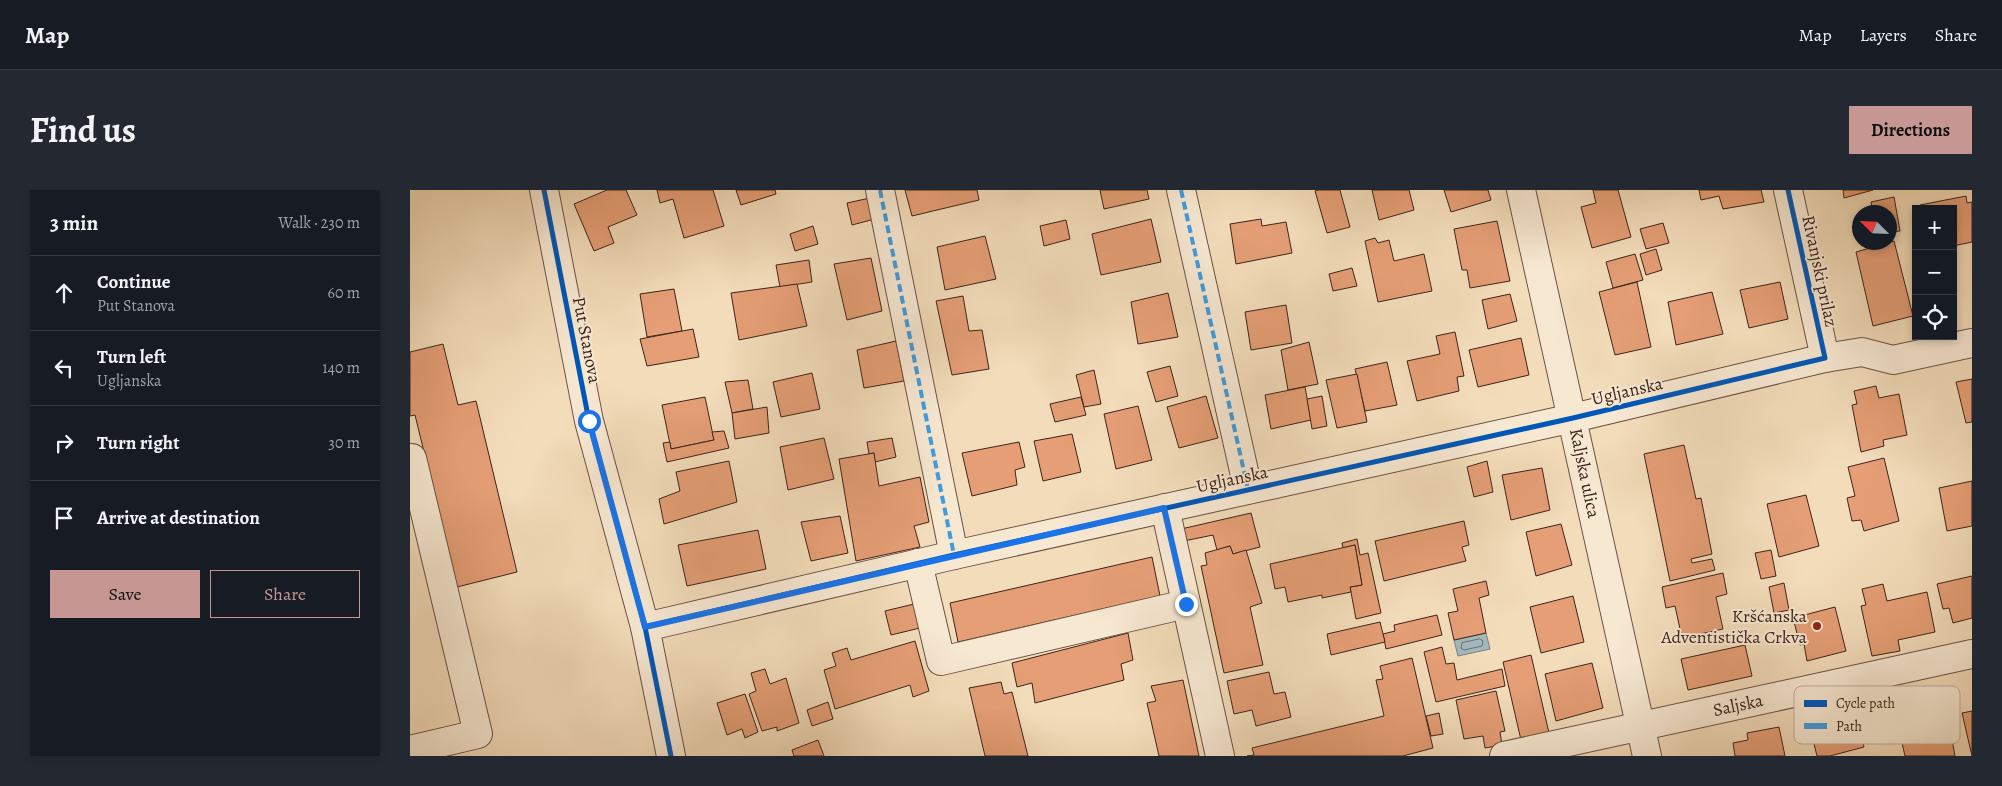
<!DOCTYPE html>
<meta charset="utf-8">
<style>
:root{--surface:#171b24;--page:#242831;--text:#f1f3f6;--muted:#9ea1a6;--line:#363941;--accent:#c59692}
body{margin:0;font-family:Alegreya,serif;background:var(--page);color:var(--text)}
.controls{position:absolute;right:15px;top:15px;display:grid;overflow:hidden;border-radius:0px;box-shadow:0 2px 8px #0003}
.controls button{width:45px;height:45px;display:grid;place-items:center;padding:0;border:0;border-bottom:1px solid var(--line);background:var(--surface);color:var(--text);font:25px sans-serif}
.compass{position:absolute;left:1442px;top:15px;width:45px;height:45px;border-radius:50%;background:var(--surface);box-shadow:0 2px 8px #0003;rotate:294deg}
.stop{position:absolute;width:15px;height:15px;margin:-11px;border:4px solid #1a73e8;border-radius:50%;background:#fff}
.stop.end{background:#1a73e8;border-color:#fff;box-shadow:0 1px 5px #0008}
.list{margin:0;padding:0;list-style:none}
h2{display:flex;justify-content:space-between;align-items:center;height:65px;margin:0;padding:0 20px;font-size:21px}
h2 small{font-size:16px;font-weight:400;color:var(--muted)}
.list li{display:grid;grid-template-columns:32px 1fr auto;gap:15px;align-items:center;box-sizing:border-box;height:75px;padding:0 20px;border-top:1px solid var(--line)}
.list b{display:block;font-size:19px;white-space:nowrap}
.list p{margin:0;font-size:16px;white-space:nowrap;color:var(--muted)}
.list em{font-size:16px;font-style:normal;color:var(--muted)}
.actions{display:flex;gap:10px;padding:15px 20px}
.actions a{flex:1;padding:11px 0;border:1px solid var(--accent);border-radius:0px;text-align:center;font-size:18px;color:var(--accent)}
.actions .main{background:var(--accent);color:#111}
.icon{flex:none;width:28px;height:28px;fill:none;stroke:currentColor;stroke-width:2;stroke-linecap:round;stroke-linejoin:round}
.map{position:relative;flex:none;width:1562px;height:566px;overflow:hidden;border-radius:0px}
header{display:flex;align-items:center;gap:30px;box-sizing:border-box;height:70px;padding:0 25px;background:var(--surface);border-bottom:1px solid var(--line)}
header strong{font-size:24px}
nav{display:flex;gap:28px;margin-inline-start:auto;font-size:18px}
.intro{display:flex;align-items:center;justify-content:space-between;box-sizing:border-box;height:120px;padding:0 30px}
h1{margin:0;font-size:35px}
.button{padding:12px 22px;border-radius:0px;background:var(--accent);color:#111;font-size:18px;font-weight:700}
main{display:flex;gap:30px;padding:0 30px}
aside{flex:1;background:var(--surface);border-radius:0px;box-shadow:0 2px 8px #0003}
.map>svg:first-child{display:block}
.water{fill:#a2b8bc;stroke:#7a7d7c}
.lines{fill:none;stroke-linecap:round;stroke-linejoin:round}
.shore{stroke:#706e6c;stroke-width:1}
.building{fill:#e59e75;stroke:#3d241b}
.minor-casing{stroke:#6a5243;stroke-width:30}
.minor{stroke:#f7e8d2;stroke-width:28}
.quiet{stroke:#3f9cdf;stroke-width:4;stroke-dasharray:8 4;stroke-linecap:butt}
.cycleway-casing{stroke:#f7e8d2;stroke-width:8}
.cycleway{stroke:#0057b8;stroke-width:5}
.route{stroke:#1a73e8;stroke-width:6}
.poi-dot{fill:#8f2418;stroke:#f7e8d2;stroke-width:2}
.labels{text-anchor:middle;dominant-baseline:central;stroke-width:4;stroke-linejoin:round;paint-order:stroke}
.street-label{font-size:18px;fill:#3d241b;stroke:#f7e8d2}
.poi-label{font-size:18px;fill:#3d241b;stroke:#f7e8d2;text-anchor:end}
.key{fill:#f7e8d2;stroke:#bfad9b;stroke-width:1}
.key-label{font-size:14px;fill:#3d241b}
</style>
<header>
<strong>Map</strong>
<nav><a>Map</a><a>Layers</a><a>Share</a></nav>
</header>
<div class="intro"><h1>Find us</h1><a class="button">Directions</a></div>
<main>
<aside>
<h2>3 min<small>Walk · 230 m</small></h2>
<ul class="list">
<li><svg class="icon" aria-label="ahead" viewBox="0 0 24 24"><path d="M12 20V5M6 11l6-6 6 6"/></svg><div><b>Continue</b><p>Put Stanova</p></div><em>60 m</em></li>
<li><svg class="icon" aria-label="left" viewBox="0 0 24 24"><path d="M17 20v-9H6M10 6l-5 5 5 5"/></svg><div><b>Turn left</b><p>Ugljanska</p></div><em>140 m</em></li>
<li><svg class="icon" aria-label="right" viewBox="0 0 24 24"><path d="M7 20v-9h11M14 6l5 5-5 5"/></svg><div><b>Turn right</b></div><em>30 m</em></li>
<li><svg class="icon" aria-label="arrive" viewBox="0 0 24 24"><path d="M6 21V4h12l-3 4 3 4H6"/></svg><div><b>Arrive at destination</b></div></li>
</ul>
<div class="actions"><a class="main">Save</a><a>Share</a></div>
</aside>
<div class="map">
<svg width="1562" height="566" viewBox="0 0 1562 566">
<rect width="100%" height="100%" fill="#f3dcba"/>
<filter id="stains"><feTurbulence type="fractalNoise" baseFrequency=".004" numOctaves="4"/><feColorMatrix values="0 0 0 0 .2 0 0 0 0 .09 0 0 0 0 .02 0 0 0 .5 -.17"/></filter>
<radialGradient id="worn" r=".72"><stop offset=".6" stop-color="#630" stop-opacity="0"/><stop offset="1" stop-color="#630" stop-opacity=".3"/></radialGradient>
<!-- water -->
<polygon class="water" points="1076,443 1080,459 1048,466 1044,450"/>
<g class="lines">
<!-- shore -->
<polygon class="shore" points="1070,449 1073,451 1072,456 1054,460 1051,458 1052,453"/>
</g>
<!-- building -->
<g class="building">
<polygon points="197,0 216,0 227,25 198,37 204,53 184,61 164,14"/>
<polygon points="247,0 303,0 314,36 274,48 263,9 250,13"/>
<polygon points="326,0 365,0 366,4 331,15"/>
<polygon points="495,0 567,0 569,10 502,26"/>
<polygon points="690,0 737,0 739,9 694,19"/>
<polygon points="908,0 930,0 940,37 917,43 905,1"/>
<polygon points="962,0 999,0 1004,20 969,30"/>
<polygon points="1034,0 1078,0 1081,10 1041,22"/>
<polygon points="1183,0 1208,0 1221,47 1182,58 1171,17 1186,13"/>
<polygon points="1289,0 1351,0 1354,12 1313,19 1309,6 1291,10"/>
<polygon points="1433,0 1463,0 1434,8"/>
<polygon points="1556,6 1557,13 1562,12 1562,52 1543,56 1543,19 1510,19 1510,15"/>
<polygon points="1484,7 1490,41 1480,42 1480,22 1463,22 1461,12"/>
<polygon points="460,8 465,29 442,35 437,13"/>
<polygon points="741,29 751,72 691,85 682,44"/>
<polygon points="851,29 852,36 876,32 882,63 826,74 820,34"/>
<polygon points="656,30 660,49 634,56 630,36"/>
<polygon points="1087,31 1100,91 1060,98 1057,80 1052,80 1044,39"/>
<polygon points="1253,33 1259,53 1236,59 1230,39"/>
<polygon points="403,36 408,54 385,61 380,44"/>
<polygon points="575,46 586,89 535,100 527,57"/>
<polygon points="965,48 968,53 979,50 984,71 1014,64 1022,101 968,112 955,51"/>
<polygon points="1484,51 1503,126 1463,136 1446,62"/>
<polygon points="1246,59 1252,80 1236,85 1230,64"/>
<polygon points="1225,64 1233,90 1203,98 1196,72"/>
<polygon points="461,68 472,121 437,130 424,74"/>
<polygon points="399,70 402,92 370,97 366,75"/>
<polygon points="942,78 947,96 923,101 919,84"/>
<polygon points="1227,92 1241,157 1205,165 1189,102"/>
<polygon points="1370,92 1378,129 1339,138 1330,100"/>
<polygon points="387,94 397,136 329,150 321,103"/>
<polygon points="264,99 272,141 237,147 230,104"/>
<polygon points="1302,102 1313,144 1266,155 1258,112"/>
<polygon points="758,103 768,147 728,154 721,112"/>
<polygon points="1100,104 1107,131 1078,139 1072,110"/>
<polygon points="553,106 559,141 572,140 579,179 542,185 526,111"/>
<polygon points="876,115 882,153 841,160 835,122"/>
<polygon points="283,139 289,167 237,176 230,149"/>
<polygon points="1045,142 1054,186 1047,187 1049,201 1007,211 997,171 1030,164 1026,146"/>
<polygon points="1111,148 1119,185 1068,197 1059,160"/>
<polygon points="486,151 494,191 454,198 447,160"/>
<polygon points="899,152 908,194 878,200 871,160"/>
<polygon points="33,154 48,215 66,211 107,382 47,397 5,225 0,226 0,162"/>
<polygon points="977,172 987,215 955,221 945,179"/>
<polygon points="760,176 768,206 746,212 737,182"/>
<polygon points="684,180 691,214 674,217 666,185"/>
<polygon points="402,183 410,219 371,227 363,192"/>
<polygon points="947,184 957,232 927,238 916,190"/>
<polygon points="1562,189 1562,232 1556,233 1546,192"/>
<polygon points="338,190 343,219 322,223 315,192"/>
<polygon points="1466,196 1469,208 1489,204 1497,245 1473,250 1474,256 1451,262 1442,215 1447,214 1444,201"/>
<polygon points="895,197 901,230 861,239 855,205"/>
<polygon points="796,206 808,248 769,258 757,217"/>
<polygon points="912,206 917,236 902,239 897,209"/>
<polygon points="295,207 304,250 261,259 252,215"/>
<polygon points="671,207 676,225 645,232 640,214"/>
<polygon points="728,216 742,270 706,279 694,224"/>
<polygon points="357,217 359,243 325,249 322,223"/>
<polygon points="314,241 319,258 257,272 253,253 260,252 261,259 304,250 302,242"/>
<polygon points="662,244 671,282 633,291 624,251"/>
<polygon points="414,248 424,289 378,300 370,257"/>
<polygon points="482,248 486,267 465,272 464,263 459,264 457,252"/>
<polygon points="609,252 615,277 605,280 607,295 562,306 552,263"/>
<polygon points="1274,255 1286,309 1291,308 1302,364 1281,369 1282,373 1302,369 1305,380 1260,391 1234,264"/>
<polygon points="464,263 469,296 510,287 519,332 504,336 510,357 446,371 429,269"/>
<polygon points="1474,268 1489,331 1454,341 1451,330 1442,331 1437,308 1445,306 1438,277"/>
<polygon points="319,271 327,312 254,334 249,309 270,301 266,282"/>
<polygon points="1077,271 1083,302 1064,307 1057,277"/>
<polygon points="1132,278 1140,320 1101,330 1092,285"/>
<polygon points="1562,291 1562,336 1537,341 1529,298"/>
<polygon points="1396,305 1409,356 1369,367 1357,314"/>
<polygon points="841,323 850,357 823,364 820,356 807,360 803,345 774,351 771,339"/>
<polygon points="430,326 438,363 401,371 391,332"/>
<polygon points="1054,331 1059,355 1052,357 1056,371 974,391 965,351"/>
<polygon points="1151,334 1162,375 1126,386 1116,342"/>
<polygon points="348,340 356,379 277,396 268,355"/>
<polygon points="947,349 950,365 958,363 971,423 946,429 940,397 952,395 945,355 933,358 932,353"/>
<polygon points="945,355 952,395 940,397 941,402 912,408 912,405 878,412 875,397 865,399 860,374"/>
<polygon points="820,356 823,364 836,360 852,413 840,417 853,475 814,483 791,376 797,375 795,363"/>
<polygon points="1361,360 1366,386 1351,389 1345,363"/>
<polygon points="742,367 750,406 548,452 540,413"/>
<polygon points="1313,383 1317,404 1306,407 1313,439 1272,448 1265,416 1256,418 1252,397"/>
<polygon points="1562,386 1562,428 1543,433 1539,418 1533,419 1527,394"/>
<polygon points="1076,391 1079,405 1069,408 1076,443 1044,450 1038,423 1048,421 1043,399"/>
<polygon points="1374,393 1379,420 1364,423 1359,397"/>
<polygon points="1473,394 1477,411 1517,402 1525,442 1488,450 1490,461 1462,466 1451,416 1456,415 1452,399"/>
<polygon points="1163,406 1174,452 1131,463 1120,417"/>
<polygon points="504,414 510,438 481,445 475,421"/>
<polygon points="1425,417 1436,461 1397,471 1394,454 1390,455 1383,428"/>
<polygon points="1027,425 1032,445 976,459 973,444 985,441 984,435"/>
<polygon points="970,432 975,452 921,465 917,444"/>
<polygon points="718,443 723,470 711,474 714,490 625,513 622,493 607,497 602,473"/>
<polygon points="505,451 519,501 503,507 500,495 425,519 414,480 426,476 422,463 437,458 441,470"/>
<polygon points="1335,455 1342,486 1278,500 1271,469"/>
<polygon points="1032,457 1036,474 1044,473 1047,490 1092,479 1095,496 1026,512 1014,462"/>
<polygon points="1121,465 1139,543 1111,550 1093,472"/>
<polygon points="1002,468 1023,558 993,566 837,566 844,565 842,558 974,526 966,490 973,489 970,476"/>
<polygon points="1182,473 1193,518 1146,531 1135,484"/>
<polygon points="355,479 360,494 376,488 389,533 367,541 367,537 352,541 339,504 346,501 341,483"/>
<polygon points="859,482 864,504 875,502 881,527 846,536 842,520 824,524 817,491"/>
<polygon points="773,490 789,566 749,566 737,513 746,511 741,496"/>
<polygon points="591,492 594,504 602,502 618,566 575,566 559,498"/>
<polygon points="1512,500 1515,511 1534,506 1545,566 1495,566 1490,544 1476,546 1470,516 1496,513 1495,504"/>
<polygon points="1086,501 1095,541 1090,542 1092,555 1075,558 1073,546 1054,549 1046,510"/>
<polygon points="335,504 348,542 335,548 332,539 317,545 307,513"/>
<polygon points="418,512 423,529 402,536 397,520"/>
<polygon points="1562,521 1562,566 1552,523"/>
<polygon points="1029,523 1033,544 1021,546 1016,526"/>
<polygon points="1446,526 1454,557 1420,566 1407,566 1400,537"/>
<polygon points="1369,537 1375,566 1325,566 1323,553 1338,550 1337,543"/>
<polygon points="408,550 414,566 384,566 382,560"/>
</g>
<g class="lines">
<!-- minor casing -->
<g class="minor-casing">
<g id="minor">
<polyline points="134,0 179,231 235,437 261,566"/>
<polyline points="470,0 544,365"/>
<polyline points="771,0 838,299"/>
<polyline points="1111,0 1237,566"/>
<polyline points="1378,0 1415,168"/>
<polyline points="0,268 2,268 68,544 0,560"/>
<polyline points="755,318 810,566"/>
<polyline points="508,373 531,471 776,414"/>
<polyline points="235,437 544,365 1163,228 1415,168 1452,162 1483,170 1562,153"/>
<polyline points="1094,566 1562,464"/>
</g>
</g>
<!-- minor -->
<use href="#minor" class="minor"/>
<!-- quiet -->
<g class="quiet">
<polyline points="470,0 544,365"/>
<polyline points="771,0 838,299"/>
</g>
<!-- cycleway casing -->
<g class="cycleway-casing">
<g id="cycleway">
<polyline points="134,0 179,231 235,437 261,566"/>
<polyline points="235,437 544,365 1163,228 1415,168 1378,0"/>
</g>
</g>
<!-- cycleway -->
<use href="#cycleway" class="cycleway"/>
</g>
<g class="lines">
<!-- route -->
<polyline class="route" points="179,231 235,437 754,318 776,414"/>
</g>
<!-- markers -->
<circle class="poi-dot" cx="1407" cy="436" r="5"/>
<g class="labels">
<!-- street labels -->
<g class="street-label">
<text transform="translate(1410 81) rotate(78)">Rivanjski prilaz</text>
<text transform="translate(177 150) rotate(79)">Put Stanova</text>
<text transform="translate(1217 201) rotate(-13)">Ugljanska</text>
<text transform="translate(1175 283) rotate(78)">Kaljska ulica</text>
<text transform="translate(822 289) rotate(-12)">Ugljanska</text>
<text transform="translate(1328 515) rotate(-12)">Saljska</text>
</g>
<!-- poi labels -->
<g class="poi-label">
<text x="1397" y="426">Kršćanska<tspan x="1397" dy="21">Adventistička Crkva</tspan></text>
</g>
</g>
<!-- legend -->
<rect x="1384" y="496" width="166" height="58" rx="8" class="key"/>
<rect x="1394" y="510" width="23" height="7" fill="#0057b8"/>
<rect x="1394" y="533" width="23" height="6" fill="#3f9cdf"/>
<g class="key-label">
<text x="1426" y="518">Cycle path</text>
<text x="1426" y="541">Path</text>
</g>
<rect width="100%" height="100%" filter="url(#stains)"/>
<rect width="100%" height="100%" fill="url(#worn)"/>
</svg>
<div class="controls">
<button>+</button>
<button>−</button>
<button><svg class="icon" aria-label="locate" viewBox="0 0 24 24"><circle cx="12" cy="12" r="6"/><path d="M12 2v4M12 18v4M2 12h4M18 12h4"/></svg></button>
</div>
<svg class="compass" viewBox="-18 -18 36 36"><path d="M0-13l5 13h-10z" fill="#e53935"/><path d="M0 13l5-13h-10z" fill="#9ea1a6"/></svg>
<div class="stop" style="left:179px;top:231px"></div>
<div class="stop end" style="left:776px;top:414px"></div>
</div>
</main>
